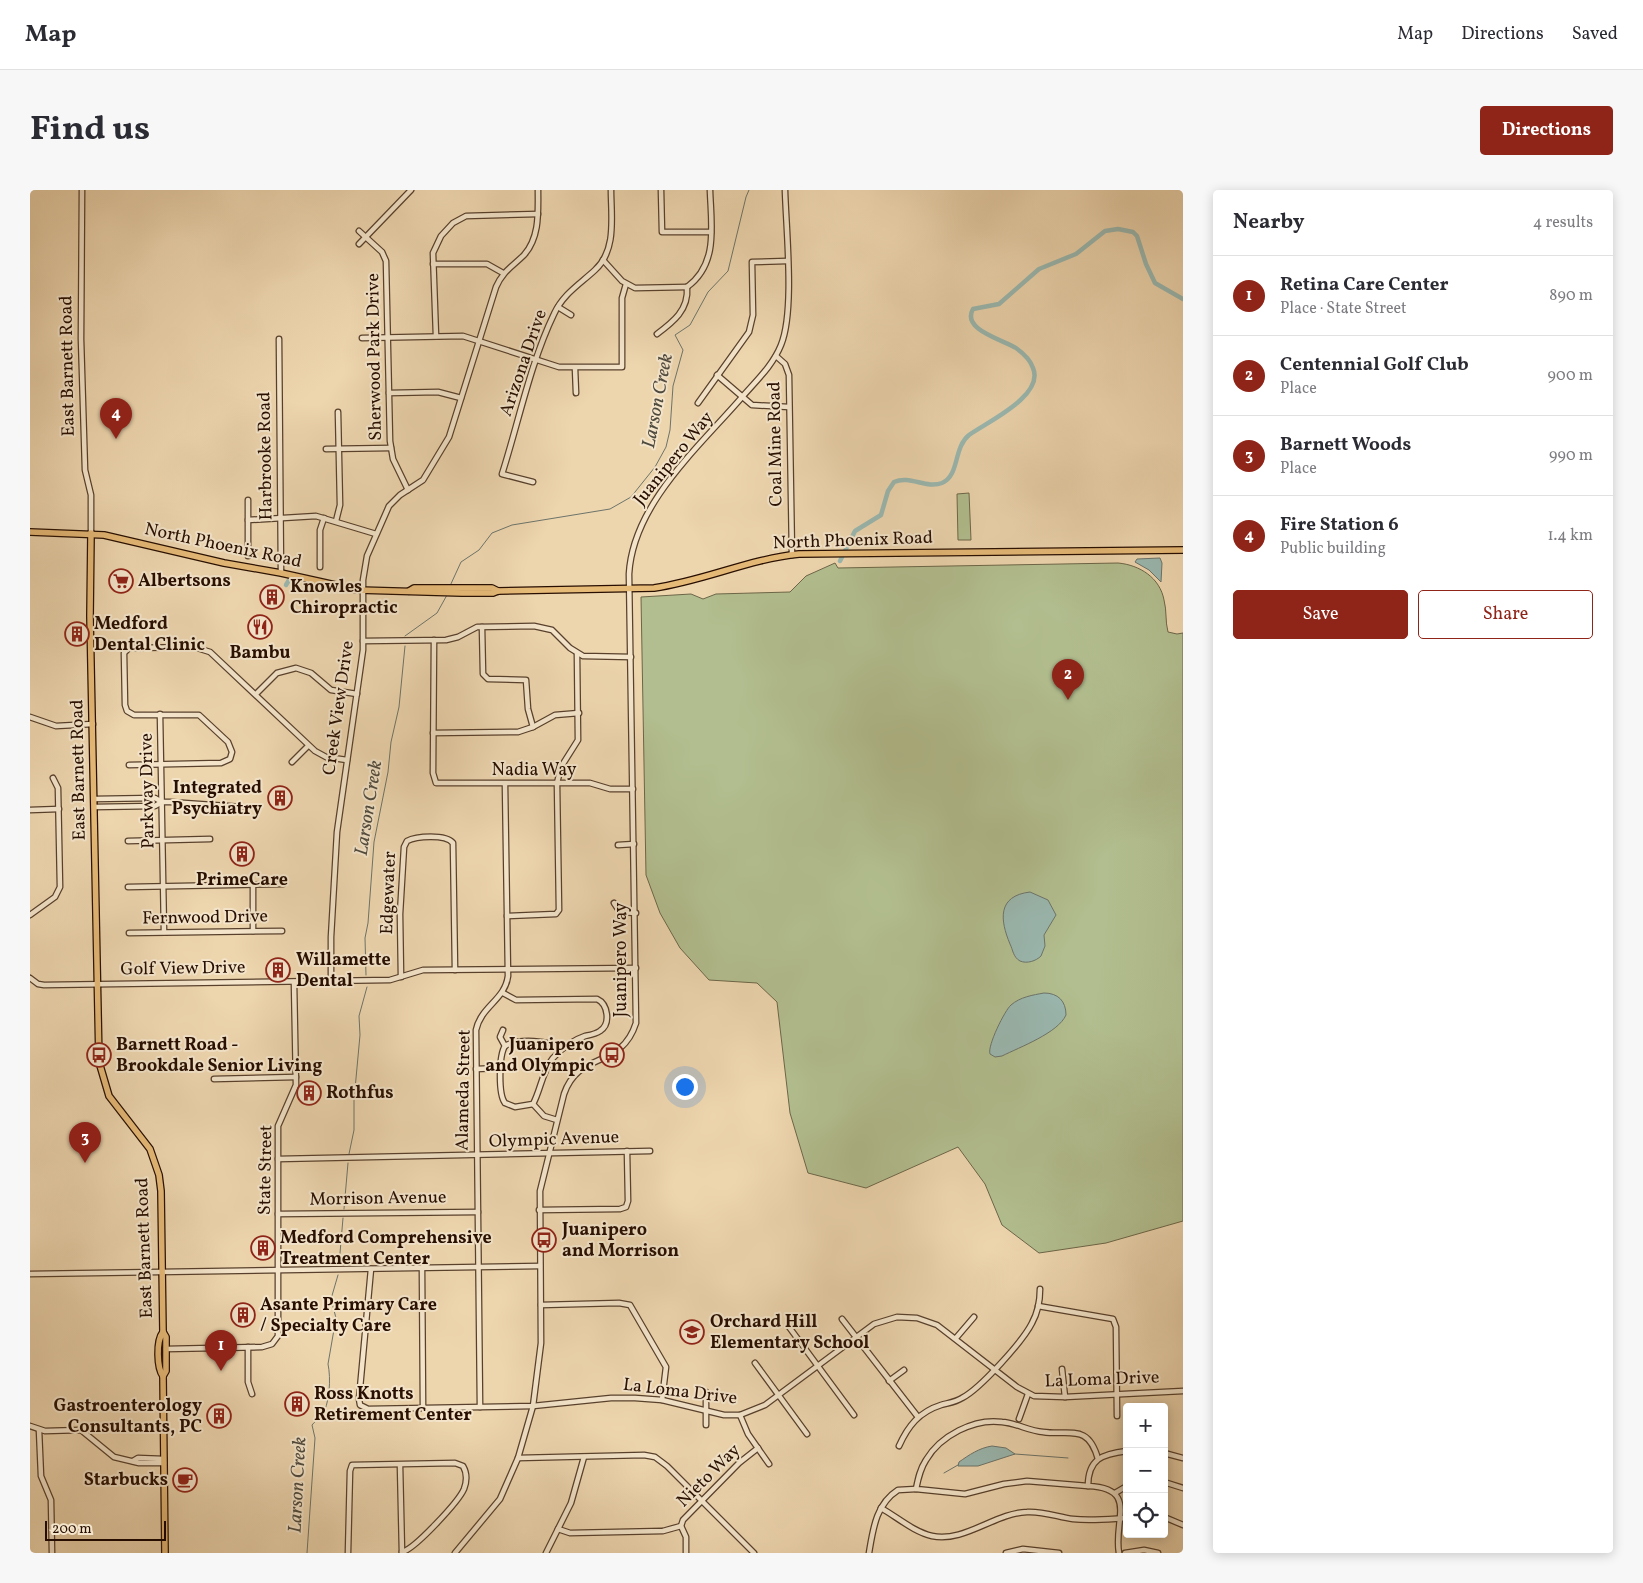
<!DOCTYPE html>
<meta charset="utf-8">
<style>
:root{--surface:#fff;--page:#f7f7f7;--text:#2b2b33;--muted:#7c7c81;--line:#e1e1e2;--accent:#8f2418}
body{margin:0;font-family:Vollkorn,serif;background:var(--page);color:var(--text)}
.controls{position:absolute;right:15px;bottom:15px;display:grid;overflow:hidden;border-radius:5px;box-shadow:0 2px 12px #0003}
.controls button{width:45px;height:45px;display:grid;place-items:center;padding:0;border:0;border-bottom:1px solid var(--line);background:var(--surface);color:var(--text);font:25px sans-serif}
.scale{position:absolute;left:15px;bottom:12px;width:121px;box-sizing:border-box;padding-left:5px;border:2px solid #270e01;border-top:0;font-size:14px;line-height:18px;white-space:nowrap;color:#270e01;-webkit-text-stroke:4px #f3e4ca;paint-order:stroke}
.you{position:absolute;left:654px;top:896px;width:18px;height:18px;margin:-12px;border:4px solid #fff;border-radius:50%;background:#1a73e8;box-shadow:0 0 0 8px #1a73e833}
.badge{display:grid;place-items:center;width:32px;height:32px;border-radius:50%;background:var(--accent);color:#fff;font-size:16px;font-weight:700}
.pin{position:absolute;translate:-50% -41px;filter:drop-shadow(0 1px 2px #0008)}
.pin::after{content:'';position:absolute;top:26px;width:18px;height:15px;background:inherit;clip-path:polygon(0 0,100% 0,50% 100%)}
.list{margin:0;padding:0;list-style:none}
h2{display:flex;justify-content:space-between;align-items:center;height:65px;margin:0;padding:0 20px;font-size:21px}
h2 small{font-size:16px;font-weight:400;color:var(--muted)}
.list li{display:grid;grid-template-columns:32px 1fr auto;gap:15px;align-items:center;box-sizing:border-box;height:80px;padding:0 20px;border-top:1px solid var(--line)}
.list b{display:block;font-size:19px;white-space:nowrap}
.list p{margin:0;font-size:16px;white-space:nowrap;color:var(--muted)}
.list em{font-size:16px;font-style:normal;color:var(--muted)}
.actions{display:flex;gap:10px;padding:15px 20px}
.actions a{flex:1;padding:11px 0;border:1px solid var(--accent);border-radius:5px;text-align:center;font-size:18px;color:var(--accent)}
.actions .main{background:var(--accent);color:#fff}
.icon{flex:none;width:28px;height:28px;fill:none;stroke:currentColor;stroke-width:2;stroke-linecap:round;stroke-linejoin:round}
.map{position:relative;flex:none;width:1153px;height:1363px;overflow:hidden;border-radius:5px}
header{display:flex;align-items:center;gap:30px;box-sizing:border-box;height:70px;padding:0 25px;background:var(--surface);border-bottom:1px solid var(--line)}
header strong{font-size:24px}
nav{display:flex;gap:28px;margin-inline-start:auto;font-size:18px}
.intro{display:flex;align-items:center;justify-content:space-between;box-sizing:border-box;height:120px;padding:0 30px}
h1{margin:0;font-size:35px}
.button{padding:12px 22px;border-radius:5px;background:var(--accent);color:#fff;font-size:18px;font-weight:700}
main{display:flex;gap:30px;padding:0 30px}
aside{flex:1;background:var(--surface);border-radius:5px;box-shadow:0 2px 12px #0003}
.map>svg:first-child{display:block}
.green{fill:#b2be8f;stroke:#6c6648}
.water{fill:#9ab8b0;stroke:#6c746a}
.lines{fill:none;stroke-linecap:round;stroke-linejoin:round}
.stream{stroke:#6c746a;stroke-width:1}
.canal{stroke:#9ab8b0;stroke-width:4.5}
.minor-casing{stroke:#58402c;stroke-width:7}
.major-casing{stroke:#270e01;stroke-width:8}
.minor{stroke:#f3e4ca;stroke-width:4.5}
.major{stroke:#e6ba77;stroke-width:5.5}
.labels{text-anchor:middle;dominant-baseline:central;stroke-width:4;stroke-linejoin:round;paint-order:stroke}
.street-label{font-size:18px;fill:#270e01;stroke:#f3e4ca}
.poi-label{font-size:18px;font-weight:bold;fill:#270e01;stroke:#f3e4ca;text-anchor:start}
.water-label{font-size:19px;font-style:italic;fill:#4f4a3e;stroke:#f3e4ca}
</style>
<header>
<strong>Map</strong>
<nav><a>Map</a><a>Directions</a><a>Saved</a></nav>
</header>
<div class="intro"><h1>Find us</h1><a class="button">Directions</a></div>
<main>
<div class="map">
<svg width="1153" height="1363" viewBox="0 0 1153 1363">
<rect width="100%" height="100%" fill="#edd5ae"/>
<filter id="stains"><feTurbulence type="fractalNoise" baseFrequency=".004" numOctaves="4"/><feColorMatrix values="0 0 0 0 .2 0 0 0 0 .09 0 0 0 0 .02 0 0 0 .5 -.17"/></filter>
<radialGradient id="worn" r=".72"><stop offset=".6" stop-color="#630" stop-opacity="0"/><stop offset="1" stop-color="#630" stop-opacity=".3"/></radialGradient>
<!-- green -->
<g class="green">
<polygon points="939,303 941,350 928,350 927,304"/>
<path d="M805 373 808 378 1088 373C1110 375 1130 388 1134 410 1137 421 1135 431 1138 442L1147 444 1153 443V1031L1076 1053 1009 1063 972 1035 955 994 928 957 836 998 778 983 760 923 747 812 727 793 679 790 650 758 630 723 616 685 611 407 661 404 673 409 686 404 760 402 776 386Z"/>
</g>
<!-- water -->
<g class="water">
<polygon points="1130,368 1132,373 1131,392 1119,380 1105,372 1107,369"/>
<path d="M1000 702 1018 710 1026 725 1014 745 1015 756 1011 766C1006 771 997 774 990 771 983 767 983 760 980 754 970 730 967 706 1000 702Z"/>
<path d="M1014 803C1028 803 1036 811 1036 825 1028 843 990 857 972 866L965 867 960 864C957 856 975 820 981 815 990 807 1003 805 1014 803Z"/>
<path d="M962 1256 976 1258 985 1264 948 1276H928L929 1272C939 1265 949 1258 962 1256Z"/>
</g>
<g class="lines">
<!-- stream -->
<g class="stream">
<polyline points="420,396 431,372 449,360 462,343 482,335 580,319 601,307 625,277 636,257 640,240 643,196 653,160 645,145 660,135 678,102 698,81 716,7 719,0"/>
<polyline points="375,446 407,423 417,405"/>
<polyline points="336,785 335,748 338,733 344,652 358,582 361,552 369,517 375,456"/>
<polyline points="319,964 324,940 324,910 330,845 329,826 337,797"/>
<polyline points="314,1019 318,973"/>
<polyline points="309,1075 313,1028"/>
<polyline points="985,1264 1038,1268"/>
<polyline points="914,1283 928,1275"/>
<path d="M277 1363 285 1248 282 1235C285 1231 288 1230 291 1227 300 1215 301 1188 298 1174L306 1128 301 1109 308 1085"/>
</g>
<!-- canal -->
<g class="canal">
<path d="M810 371 825 341 851 325 858 301 864 292C880 285 896 299 912 293 930 285 923 258 939 245 955 233 1015 206 1003 178 1000 169 993 163 986 158 974 150 931 140 943 119L969 114 1009 79 1046 64 1075 41 1088 39 1103 42 1107 46 1116 74 1125 93 1153 109"/>
<polyline points="256,395 259,390"/>
</g>
<!-- minor casing -->
<g class="minor-casing">
<g id="minor">
<polyline points="52,0 51,149 55,280 61,305 61,343"/>
<polyline points="631,0 632,42 681,42"/>
<polyline points="329,41 352,62 356,71 360,251 363,269 378,300"/>
<polyline points="329,54 381,0"/>
<polyline points="573,70 592,91 605,98 657,97"/>
<polyline points="403,74 457,74 473,83"/>
<path d="M657 97C689 74 681 34 680 0"/>
<polyline points="528,117 541,125"/>
<path d="M627 144C643 132 659 120 657 97"/>
<polyline points="406,146 403,63 411,46 423,33 436,26 508,24"/>
<polyline points="332,148 433,146 529,177 592,177 592,108 596,94"/>
<polyline points="249,149 251,383"/>
<polyline points="746,166 755,174 759,185 762,365"/>
<polyline points="545,178 546,203"/>
<polyline points="687,185 722,215 759,217"/>
<polyline points="359,203 408,202 431,208"/>
<polyline points="668,213 719,142 723,125 722,72 757,71"/>
<polyline points="296,259 361,258"/>
<path d="M503 292 472 284C489 231 500 174 524 124 533 104 550 94 565 80 587 60 581 26 581 0"/>
<polyline points="218,310 218,366"/>
<polyline points="218,330 286,326 346,344"/>
<polyline points="306,331 310,315 308,222"/>
<polyline points="290,377 290,340 294,328"/>
<polyline points="452,437 453,484 458,489 496,490 498,519 503,537"/>
<polyline points="404,450 403,583 406,593 560,593 580,599 603,599"/>
<polyline points="333,451 416,450 428,447 447,437 504,436 522,440 540,458 553,466 601,467"/>
<polyline points="226,504 247,483 266,478 281,483 301,500 327,504"/>
<polyline points="130,524 134,742"/>
<polyline points="0,527 26,536 63,534"/>
<polyline points="403,543 488,542 503,537 525,525 549,523"/>
<polyline points="262,572 278,556"/>
<polyline points="99,575 191,573 200,569 202,562 198,552 169,525 104,525 97,521 95,515 94,463 99,458 103,458 164,457 180,462 285,561 296,567 317,570"/>
<polyline points="64,609 125,608 132,612"/>
<polyline points="64,617 125,616 132,612 140,612 212,617"/>
<polyline points="0,620 29,619"/>
<polyline points="98,651 180,649"/>
<polyline points="588,655 604,654"/>
<polyline points="223,695 223,741"/>
<polyline points="98,697 253,694"/>
<polyline points="584,713 590,722 606,723"/>
<polyline points="0,725 25,707 30,697 28,598 23,588"/>
<polyline points="477,726 526,724 529,720 527,593 531,577 548,550 547,464"/>
<polyline points="99,743 252,741"/>
<path d="M371 787 370 724 374 657 377 651C386 646 416 644 423 653L425 780"/>
<polyline points="0,788 8,794 14,795 360,790 393,780 606,778"/>
<path d="M301 791V747L307 642 333 460V390L337 366 359 316 370 305 393 290 419 247 466 97C473 81 482 77 494 65 510 47 508 22 508 0"/>
<path d="M473 803 486 810 567 809C578 814 581 834 570 841 566 844 560 845 555 846 543 850 532 858 523 868 512 882 511 899 503 914L485 917 475 913C468 904 469 865 475 856 488 848 520 850 532 859"/>
<polyline points="473,840 470,847 475,856"/>
<polyline points="446,879 471,878"/>
<polyline points="184,889 266,887"/>
<polyline points="503,914 514,926 527,930"/>
<polyline points="248,969 620,961"/>
<polyline points="509,1020 590,1019 596,1017 598,1011 597,961"/>
<polyline points="248,1024 448,1022"/>
<polyline points="392,1078 393,1218"/>
<polyline points="341,1079 329,1209 330,1215 338,1219 503,1216 581,1208 605,1208 632,1210 694,1225 710,1225 735,1215 844,1134 867,1127 887,1128 907,1135 987,1197 1004,1206 1035,1207 1153,1201"/>
<polyline points="0,1084 510,1076"/>
<polyline points="511,1115 589,1113 600,1115 636,1177 632,1210"/>
<polyline points="1008,1116 1083,1129 1086,1137 1087,1226"/>
<polyline points="812,1129 888,1227"/>
<polyline points="759,1137 824,1225"/>
<polyline points="926,1148 944,1127"/>
<polyline points="218,1157 218,1192 222,1204"/>
<polyline points="136,1159 232,1157 242,1154 248,1146 248,936 266,895 264,792"/>
<polyline points="725,1173 777,1244"/>
<polyline points="1032,1179 1035,1207"/>
<polyline points="859,1191 874,1180"/>
<polyline points="676,1202 676,1235"/>
<path d="M450 1217 446 840C451 816 475 810 478 786L475 594"/>
<polyline points="710,1225 718,1244 739,1274"/>
<polyline points="989,1229 998,1204"/>
<polyline points="0,1236 15,1241 51,1240 84,1267 109,1273 134,1273"/>
<polyline points="9,1240 11,1286 21,1310 22,1363"/>
<path d="M869 1256C878 1236 889 1222 911 1215 918 1213 926 1212 932 1208 950 1199 993 1151 1002 1133 1008 1122 1010 1111 1010 1099"/>
<polyline points="1134,1263 1153,1268"/>
<polyline points="488,1268 614,1265 625,1267 637,1276 724,1363"/>
<polyline points="103,1271 108,1268 134,1269"/>
<polyline points="370,1275 372,1363"/>
<polyline points="1134,1292 1153,1298"/>
<path d="M1058 1296 997 1291 974 1294 935 1304 886 1299C888 1289 890 1279 896 1270 910 1246 944 1228 972 1232 986 1233 999 1241 1013 1242 1040 1246 1058 1233 1068 1269"/>
<polyline points="1085,1303 1097,1296"/>
<path d="M851 1318C867 1327 884 1342 902 1346 934 1353 965 1323 997 1322 1013 1321 1028 1327 1043 1329 1061 1331 1079 1329 1097 1328"/>
<polyline points="1134,1327 1153,1335"/>
<polyline points="528,1339 540,1343 633,1341 651,1336"/>
<path d="M318 1363 320 1281 322 1275 425 1273 433 1276C437 1283 437 1291 434 1299 429 1311 385 1359 372 1362"/>
<path d="M425 1363 470 1309 488 1268 503 1216 511 1153 510 1001 534 904C549 860 591 880 606 833L599 384C603 314 669 257 713 206 727 190 743 175 751 155 765 121 756 39 755 0"/>
<polyline points="516,1363 541,1313 554,1267"/>
<polyline points="656,1363 656,1347 651,1336 653,1330 709,1273 728,1258"/>
<path d="M839 1363C843 1339 846 1314 868 1300L886 1299"/>
<polyline points="976,1363 993,1359 1029,1363"/>
<path d="M1089 1363C1083 1331 1109 1298 1058 1296 1058 1269 1072 1264 1097 1261"/>
<polyline points="1095,1363 1114,1360 1128,1363"/>
</g>
</g>
<!-- major casing -->
<g class="major-casing">
<g id="major">
<path d="M0 342 74 345 194 373 251 383 328 400 432 403H463L468 401 624 398C674 391 719 369 769 364L1153 360"/>
<polyline points="61,343 60,426 69,872 79,906 120,959 129,985 131,1001 133,1142 136,1147 136,1181 133,1186 135,1363"/>
<polyline points="379,401 384,398 462,398 468,401"/>
<path d="M133 1142C126 1151 127 1178 133 1186"/>
</g>
</g>
<!-- minor -->
<use href="#minor" class="minor"/>
<!-- major -->
<use href="#major" class="major"/>
</g>
<!-- icons -->
<defs>
<g id="supermarket-ring" transform="scale(1.25)"><circle r="9.5" fill="#f3e4ca" stroke="#8f2418" stroke-width="1.5"/><path d="M-6-5.5h2.5l.6 2H6L4.5 2H-2.5L-4.4-4H-6ZM-1.5 3.2a1.3 1.3 0 1 0 .1 0ZM3 3.2a1.3 1.3 0 1 0 .1 0Z" fill="#8f2418"/></g>
<g id="building-ring" transform="scale(1.25)"><circle r="9.5" fill="#f3e4ca" stroke="#8f2418" stroke-width="1.5"/><path d="M-4-6H4V6H1V3H-1V6H-4ZM-2.5-4.3h1.7v1.8h-1.7ZM.8-4.3h1.7v1.8H.8ZM-2.5-1h1.7V.8h-1.7ZM.8-1h1.7V.8H.8Z" fill="#8f2418"/></g>
<g id="restaurant-ring" transform="scale(1.25)"><circle r="9.5" fill="#f3e4ca" stroke="#8f2418" stroke-width="1.5"/><path d="M-5-6h1v4h1v-4h1v4h1v-4h1v5L-1.5 .5V6h-2V.5L-5-1ZM5-6V6H3V1.5H1.5Q1.5-4 5-6Z" fill="#8f2418"/></g>
<g id="bus-ring" transform="scale(1.25)"><circle r="9.5" fill="#f3e4ca" stroke="#8f2418" stroke-width="1.5"/><path d="M-5-6H5V4H4V6H2V4H-2V6H-4V4H-5ZM-3.5-4V0h7V-4ZM-3.5 1.2v1.5H-2V1.2ZM2 1.2v1.5H3.5V1.2Z" fill="#8f2418"/></g>
<g id="school-ring" transform="scale(1.25)"><circle r="9.5" fill="#f3e4ca" stroke="#8f2418" stroke-width="1.5"/><path d="M0-5L7-2L0 1L-7-2ZM-4 1L0 2.5L4 1V4Q0 6-4 4Z" fill="#8f2418"/></g>
<g id="cafe-ring" transform="scale(1.25)"><circle r="9.5" fill="#f3e4ca" stroke="#8f2418" stroke-width="1.5"/><path d="M-5.5-4.5H6V0H3Q3 3.5 0 3.5H-2.5Q-5.5 3.5-5.5 0ZM3-3.2v2h1.7v-2ZM-6 4.5H4V6H-6Z" fill="#8f2418"/></g>
</defs>
<g fill-rule="evenodd">
<use href="#supermarket-ring" x="91" y="391"/>
<use href="#building-ring" x="242" y="407"/>
<use href="#restaurant-ring" x="230" y="437"/>
<use href="#building-ring" x="47" y="444"/>
<use href="#building-ring" x="250" y="608"/>
<use href="#building-ring" x="212" y="664"/>
<use href="#building-ring" x="248" y="780"/>
<use href="#bus-ring" x="69" y="865"/>
<use href="#bus-ring" x="582" y="865"/>
<use href="#building-ring" x="279" y="903"/>
<use href="#bus-ring" x="514" y="1050"/>
<use href="#building-ring" x="233" y="1058"/>
<use href="#building-ring" x="213" y="1125"/>
<use href="#school-ring" x="662" y="1142"/>
<use href="#building-ring" x="267" y="1214"/>
<use href="#building-ring" x="189" y="1226"/>
<use href="#cafe-ring" x="155" y="1290"/>
</g>
<g class="labels">
<!-- street labels -->
<g class="street-label">
<text transform="translate(345 167) rotate(-91)">Sherwood Park Drive</text>
<text transform="translate(494 173) rotate(-71)">Arizona Drive</text>
<text transform="translate(38 176) rotate(-91)">East Barnett Road</text>
<text transform="translate(746 254) rotate(-91)">Coal Mine Road</text>
<text transform="translate(236 266) rotate(-91)">Harbrooke Road</text>
<text transform="translate(644 269) rotate(-51)">Juanipero Way</text>
<text transform="translate(823 351) rotate(-2)">North Phoenix Road</text>
<text transform="translate(193 356) rotate(12)">North Phoenix Road</text>
<text transform="translate(309 518) rotate(-82)">Creek View Drive</text>
<text transform="translate(49 580) rotate(-91)">East Barnett Road</text>
<text x="504" y="580">Nadia Way</text>
<text transform="translate(118 601) rotate(-91)">Parkway Drive</text>
<text transform="translate(359 703) rotate(-88)">Edgewater</text>
<text transform="translate(175 728) rotate(-1)">Fernwood Drive</text>
<text transform="translate(591 770) rotate(-90)">Juanipero Way</text>
<text transform="translate(153 779) rotate(-1)">Golf View Drive</text>
<text transform="translate(434 900) rotate(-89)">Alameda Street</text>
<text transform="translate(524 950) rotate(-2)">Olympic Avenue</text>
<text transform="translate(236 980) rotate(-89)">State Street</text>
<text transform="translate(348 1009) rotate(-1)">Morrison Avenue</text>
<text transform="translate(115 1058) rotate(-92)">East Barnett Road</text>
<text transform="translate(1072 1190) rotate(-2)">La Loma Drive</text>
<text transform="translate(650 1202) rotate(7)">La Loma Drive</text>
<text transform="translate(679 1286) rotate(-45)">Nieto Way</text>
</g>
<!-- poi labels -->
<g class="poi-label">
<text x="108" y="391">Albertsons</text>
<text x="260" y="397">Knowles<tspan x="260" dy="21">Chiropractic</tspan></text>
<text x="64" y="434">Medford<tspan x="64" dy="21">Dental Clinic</tspan></text>
<text x="230" y="463" text-anchor="middle">Bambu</text>
<text x="232" y="598" text-anchor="end">Integrated<tspan x="232" dy="21">Psychiatry</tspan></text>
<text x="212" y="690" text-anchor="middle">PrimeCare</text>
<text x="266" y="770">Willamette<tspan x="266" dy="21">Dental</tspan></text>
<text x="86" y="855">Barnett Road -<tspan x="86" dy="21">Brookdale Senior Living</tspan></text>
<text x="564" y="855" text-anchor="end">Juanipero<tspan x="564" dy="21">and Olympic</tspan></text>
<text x="296" y="903">Rothfus</text>
<text x="532" y="1040">Juanipero<tspan x="532" dy="21">and Morrison</tspan></text>
<text x="250" y="1048">Medford Comprehensive<tspan x="250" dy="21">Treatment Center</tspan></text>
<text x="230" y="1115">Asante Primary Care<tspan x="230" dy="21">/ Specialty Care</tspan></text>
<text x="680" y="1132">Orchard Hill<tspan x="680" dy="21">Elementary School</tspan></text>
<text x="284" y="1204">Ross Knotts<tspan x="284" dy="21">Retirement Center</tspan></text>
<text x="172" y="1216" text-anchor="end">Gastroenterology<tspan x="172" dy="21">Consultants, PC</tspan></text>
<text x="138" y="1290" text-anchor="end">Starbucks</text>
</g>
<!-- water labels -->
<g class="water-label">
<text transform="translate(628 211) rotate(-79)">Larson Creek</text>
<text transform="translate(339 618) rotate(-81)">Larson Creek</text>
<text transform="translate(268 1295) rotate(-87)">Larson Creek</text>
</g>
</g>
<rect width="100%" height="100%" filter="url(#stains)"/>
<rect width="100%" height="100%" fill="url(#worn)"/>
</svg>
<div class="controls">
<button>+</button>
<button>−</button>
<button><svg class="icon" aria-label="locate" viewBox="0 0 24 24"><circle cx="12" cy="12" r="6"/><path d="M12 2v4M12 18v4M2 12h4M18 12h4"/></svg></button>
</div>
<div class="scale">200 m</div>
<div class="you"></div>
<div class="pin badge" style="left:191px;top:1181px">1</div>
<div class="pin badge" style="left:1038px;top:510px">2</div>
<div class="pin badge" style="left:55px;top:973px">3</div>
<div class="pin badge" style="left:86px;top:249px">4</div>
</div>
<aside>
<h2>Nearby<small>4 results</small></h2>
<ul class="list">
<li><span class="badge">1</span><div><b>Retina Care Center</b><p>Place · State Street</p></div><em>890 m</em></li>
<li><span class="badge">2</span><div><b>Centennial Golf Club</b><p>Place</p></div><em>900 m</em></li>
<li><span class="badge">3</span><div><b>Barnett Woods</b><p>Place</p></div><em>990 m</em></li>
<li><span class="badge">4</span><div><b>Fire Station 6</b><p>Public building</p></div><em>1.4 km</em></li>
</ul>
<div class="actions"><a class="main">Save</a><a>Share</a></div>
</aside>
</main>
